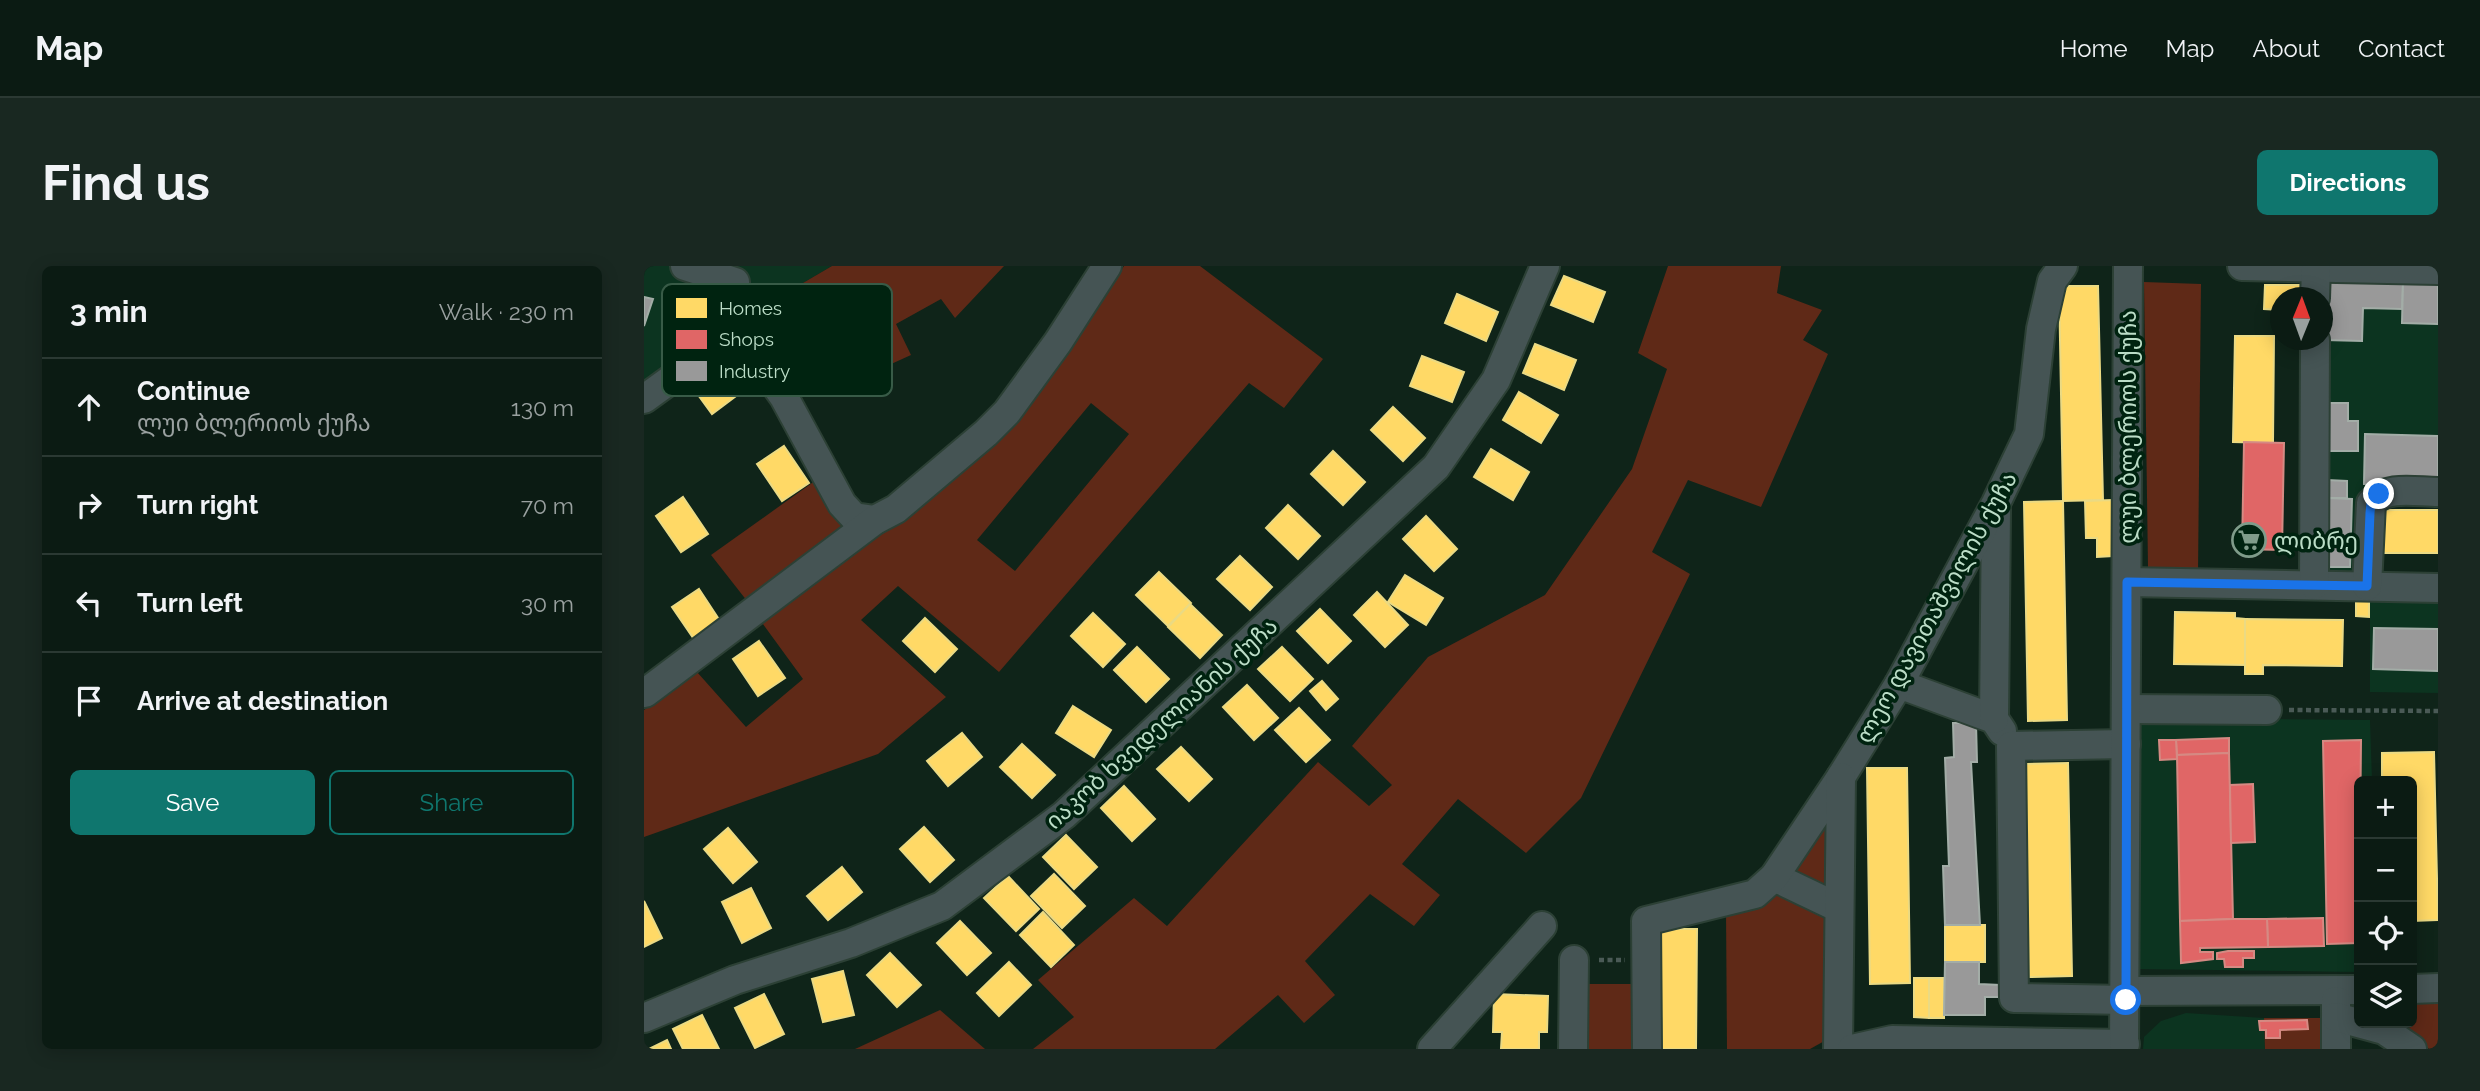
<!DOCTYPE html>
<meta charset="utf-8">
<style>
:root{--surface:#0b1b13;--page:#192821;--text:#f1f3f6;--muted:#9aa1a0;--line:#2b3933;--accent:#0f766e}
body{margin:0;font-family:Raleway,"Noto Sans Georgian",sans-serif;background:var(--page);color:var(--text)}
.controls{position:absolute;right:21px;bottom:21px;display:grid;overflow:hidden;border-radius:10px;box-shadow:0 4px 18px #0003}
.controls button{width:63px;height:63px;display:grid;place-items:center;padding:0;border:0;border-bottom:2px solid var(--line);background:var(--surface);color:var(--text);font:35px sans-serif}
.compass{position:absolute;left:1626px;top:21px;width:63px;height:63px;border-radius:50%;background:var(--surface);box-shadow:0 4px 18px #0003;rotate:1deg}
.stop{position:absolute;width:21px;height:21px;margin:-16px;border:5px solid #1a73e8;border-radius:50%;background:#fff}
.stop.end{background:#1a73e8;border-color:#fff;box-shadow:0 2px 7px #0008}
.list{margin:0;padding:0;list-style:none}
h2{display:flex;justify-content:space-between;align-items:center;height:91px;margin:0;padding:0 28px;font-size:30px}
h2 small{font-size:23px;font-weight:400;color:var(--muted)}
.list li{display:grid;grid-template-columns:46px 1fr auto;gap:21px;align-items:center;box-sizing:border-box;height:98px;padding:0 28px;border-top:2px solid var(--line)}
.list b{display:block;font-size:26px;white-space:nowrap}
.list p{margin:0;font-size:23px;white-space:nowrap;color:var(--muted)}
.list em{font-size:23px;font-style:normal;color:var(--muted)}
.actions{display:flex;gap:14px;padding:21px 28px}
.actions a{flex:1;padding:16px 0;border:2px solid var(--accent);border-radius:10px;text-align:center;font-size:24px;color:var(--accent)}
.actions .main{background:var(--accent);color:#fff}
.icon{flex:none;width:38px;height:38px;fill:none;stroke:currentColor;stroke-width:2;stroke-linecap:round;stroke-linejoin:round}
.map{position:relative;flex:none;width:1794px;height:783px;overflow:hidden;border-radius:10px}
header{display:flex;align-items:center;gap:42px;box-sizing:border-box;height:98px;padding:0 35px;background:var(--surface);border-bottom:2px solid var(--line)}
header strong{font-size:33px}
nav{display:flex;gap:38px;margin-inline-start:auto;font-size:24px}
.intro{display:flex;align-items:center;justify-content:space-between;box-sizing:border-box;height:168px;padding:0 42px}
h1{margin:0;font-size:49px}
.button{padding:18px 32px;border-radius:10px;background:var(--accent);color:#fff;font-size:24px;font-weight:700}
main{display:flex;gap:42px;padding:0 42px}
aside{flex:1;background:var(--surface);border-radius:10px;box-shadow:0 4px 18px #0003}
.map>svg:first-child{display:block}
.built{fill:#0c3420}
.green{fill:#5f2917;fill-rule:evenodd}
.homes{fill:#ffd966;stroke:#ebda83;stroke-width:2}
.shops{fill:#e06666;stroke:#d58a83;stroke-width:2}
.industry{fill:#999;stroke:#a3ada7;stroke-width:2}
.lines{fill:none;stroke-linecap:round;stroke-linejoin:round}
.minor-casing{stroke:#2c4035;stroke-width:32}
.path{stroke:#4a5a56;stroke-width:4.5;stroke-dasharray:5 3.5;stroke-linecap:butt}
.minor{stroke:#455454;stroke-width:28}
.route{stroke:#1a73e8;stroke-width:9}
.labels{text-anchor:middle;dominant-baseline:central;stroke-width:7;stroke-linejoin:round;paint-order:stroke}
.street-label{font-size:23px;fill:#bbddc7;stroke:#002310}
.poi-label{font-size:23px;fill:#bbddc7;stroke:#002310;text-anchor:start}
.key{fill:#002310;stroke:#385b47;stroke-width:2}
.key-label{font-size:19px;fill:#bbddc7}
</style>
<header>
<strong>Map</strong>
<nav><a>Home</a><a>Map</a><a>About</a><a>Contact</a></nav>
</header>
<div class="intro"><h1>Find us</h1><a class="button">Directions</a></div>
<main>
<aside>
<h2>3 min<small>Walk · 230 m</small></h2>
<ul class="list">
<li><svg class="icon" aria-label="ahead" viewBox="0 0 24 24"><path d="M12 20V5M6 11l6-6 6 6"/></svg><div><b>Continue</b><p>ლუი ბლერიოს ქუჩა</p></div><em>130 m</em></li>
<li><svg class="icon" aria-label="right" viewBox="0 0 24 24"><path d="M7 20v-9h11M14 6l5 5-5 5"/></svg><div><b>Turn right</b></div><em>70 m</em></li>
<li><svg class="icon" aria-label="left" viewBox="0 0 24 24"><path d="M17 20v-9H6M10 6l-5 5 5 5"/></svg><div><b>Turn left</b></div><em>30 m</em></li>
<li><svg class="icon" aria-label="arrive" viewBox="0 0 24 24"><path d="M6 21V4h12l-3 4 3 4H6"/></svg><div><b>Arrive at destination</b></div></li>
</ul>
<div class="actions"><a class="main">Save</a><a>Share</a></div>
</aside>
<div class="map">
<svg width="1794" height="783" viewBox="0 0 1794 783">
<rect width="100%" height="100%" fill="#0f2419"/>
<!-- built -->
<g class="built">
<polygon points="0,0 188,0 58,76 0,121"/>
<polygon points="1679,12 1794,14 1794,218 1734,217 1722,222 1716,236 1714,306 1680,309"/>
<polygon points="1726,332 1794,334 1794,427 1726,426"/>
<polygon points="1494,452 1726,454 1728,515 1715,515 1715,706 1494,703"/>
<polygon points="1542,747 1620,752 1621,783 1499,783 1500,771 1517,755"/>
</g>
<!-- green -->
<g class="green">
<polygon points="188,0 360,0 311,52 297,33 252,58 267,89 234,104 206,65 141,114 58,76"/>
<path d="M480 0H556L679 93 640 142 605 117 355 406 254 320 217 354 302 431 234 488 0 571V444L53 406 102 461 159 413 113 350 224 274 464 24ZM447 137 485 168 371 305 333 274Z"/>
<polygon points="1024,0 1137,0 1133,27 1178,44 1159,74 1184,88 1117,241 1044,214 1008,286 1046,308 937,532 882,587 814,533 758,598 796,629 770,660 726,628 661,695 691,729 660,757 634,729 571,783 389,783 430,751 394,714 490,632 523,660 674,496 725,540 748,519 708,480 784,391 901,329 988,203 1023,103 994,87"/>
<polygon points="1500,16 1557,18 1554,305 1504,301"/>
<polygon points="175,212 206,264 107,340 67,289"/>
<polygon points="1189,540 1184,773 1166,783 1083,783 1082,644"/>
<polygon points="933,718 989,718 988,783 933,783"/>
<polygon points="1794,728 1794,783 1785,783 1760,757 1768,757 1768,734"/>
<polygon points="296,744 341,783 211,783"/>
<polygon points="1620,752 1689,752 1688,783 1621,783"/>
</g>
<!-- homes -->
<g class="homes">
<polygon points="920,10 961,26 949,56 907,39"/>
<polygon points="1621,19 1665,19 1664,32 1636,32 1636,44 1620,43"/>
<polygon points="1415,20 1454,20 1459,234 1419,235"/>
<polygon points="813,28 854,46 842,75 801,57"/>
<polygon points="1591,70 1630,70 1629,177 1589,176"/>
<polygon points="891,78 932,94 920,124 879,107"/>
<polygon points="778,90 820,106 808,136 766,120"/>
<polygon points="85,95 104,121 68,148 49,122"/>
<polygon points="875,126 914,149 897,177 859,154"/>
<polygon points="749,141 781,172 759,195 727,164"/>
<polygon points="140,180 165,217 138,235 113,198"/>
<polygon points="847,183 885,206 869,234 830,211"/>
<polygon points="689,185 721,216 699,239 667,208"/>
<polygon points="39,231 64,268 37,286 12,250"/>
<polygon points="1468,234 1469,290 1453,291 1453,272 1442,272 1441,235"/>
<polygon points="1419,235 1423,454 1384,455 1380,236"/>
<polygon points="644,239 676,270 654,293 622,262"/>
<polygon points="1735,244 1794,244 1794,287 1734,287"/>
<polygon points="782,250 813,283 790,305 759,273"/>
<polygon points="596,290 628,321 606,344 573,313"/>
<polygon points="515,306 547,337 524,360 492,329"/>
<polygon points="761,309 799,332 782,359 744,336"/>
<polygon points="55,323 80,361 54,379 28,341"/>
<polygon points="733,326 764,359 741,381 710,349"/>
<polygon points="1712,334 1725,335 1725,351 1712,350"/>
<polygon points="546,338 578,369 556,392 524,361"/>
<polygon points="676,343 707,375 684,397 653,365"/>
<polygon points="1531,346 1591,347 1591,352 1601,353 1601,399 1530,398"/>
<polygon points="449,347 481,378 459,401 427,370"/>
<polygon points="281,352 313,383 291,406 259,375"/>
<polygon points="1601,353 1699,354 1698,400 1619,399 1619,408 1601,408"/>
<polygon points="115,375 141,412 114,430 89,393"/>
<polygon points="493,381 525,413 502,436 470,404"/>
<polygon points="638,381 669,413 646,435 614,403"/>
<polygon points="678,415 694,433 682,444 666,425"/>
<polygon points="603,419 634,452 610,474 579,441"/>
<polygon points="429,440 467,464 450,491 412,467"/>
<polygon points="655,442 686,474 662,496 631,464"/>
<polygon points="318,467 338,491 304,520 283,495"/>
<polygon points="378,478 411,509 388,532 356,501"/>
<polygon points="537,481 568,513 545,535 513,503"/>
<polygon points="1790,486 1794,654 1768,655 1768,515 1738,515 1738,487"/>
<polygon points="1424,497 1428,710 1385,711 1381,498"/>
<polygon points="1223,502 1263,502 1266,717 1226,718"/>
<polygon points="480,520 511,553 488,575 457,542"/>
<polygon points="280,561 310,594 286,616 256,583"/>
<polygon points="84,562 113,596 89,617 60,583"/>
<polygon points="422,569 453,601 430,623 399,591"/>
<polygon points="198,601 218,626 184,654 163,630"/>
<polygon points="410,608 441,640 418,662 387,630"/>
<polygon points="364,610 395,643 372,665 340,632"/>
<polygon points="107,622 127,662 98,677 78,636"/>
<polygon points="0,635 18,672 0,681"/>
<polygon points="399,646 430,679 407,701 376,669"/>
<polygon points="316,655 347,687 323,709 293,677"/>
<rect x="1301" y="659" width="40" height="37"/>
<polygon points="1014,663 1053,663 1052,783 1013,783"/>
<polygon points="246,687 277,719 253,741 223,709"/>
<polygon points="365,696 387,719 355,750 333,727"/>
<polygon points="199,705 210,749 179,756 168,713"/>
<polygon points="1270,712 1285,712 1285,752 1270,751"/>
<rect x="1285" y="712" width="15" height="40"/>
<polygon points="120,728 140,768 111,782 91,742"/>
<polygon points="850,728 904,730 903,766 895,766 895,783 857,783 858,766 849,766"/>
<polygon points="58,749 75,783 39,783 29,763"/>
<polygon points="23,774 27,783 5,783"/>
</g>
<!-- shops -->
<g class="shops">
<polygon points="1600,176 1640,177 1638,284 1598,283"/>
<polygon points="1585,472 1585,487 1533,489 1532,474"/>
<polygon points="1515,474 1532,474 1533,493 1516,494"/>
<polygon points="1717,474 1715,677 1683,678 1679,475"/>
<polygon points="1585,487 1589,653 1536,655 1533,489"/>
<polygon points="1609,518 1611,576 1587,577 1586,519"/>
<polygon points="1679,652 1680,680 1624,681 1623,653"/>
<polygon points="1589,653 1623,653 1624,681 1556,682 1556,686 1569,686 1569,693 1537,697 1536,655"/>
<polygon points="1584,685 1610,685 1610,692 1599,692 1599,701 1581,701 1580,693 1573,693 1573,687"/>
<polygon points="1663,754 1664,763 1636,764 1636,772 1622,772 1622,764 1616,764 1615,755"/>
</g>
<!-- industry -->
<g class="industry">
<polygon points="1682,16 1759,17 1758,43 1719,42 1718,75 1681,74"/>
<polygon points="1759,17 1794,18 1794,58 1758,57"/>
<polygon points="0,31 9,33 0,60"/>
<polygon points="1682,137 1704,137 1704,155 1714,155 1714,185 1682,185"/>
<polygon points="1721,168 1794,170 1794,220 1720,218"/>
<polygon points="1683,214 1703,215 1703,232 1683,232"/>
<polygon points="1683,232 1708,233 1706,301 1681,301"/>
<polygon points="1730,362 1794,363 1794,405 1729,403"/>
<polygon points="1309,457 1332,457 1333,496 1327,496 1336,659 1301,659 1299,600 1305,600 1301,492 1310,491"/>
<polygon points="1301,696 1335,696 1335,718 1356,719 1356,731 1341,731 1341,749 1300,749"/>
</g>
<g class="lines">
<!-- minor casing -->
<g class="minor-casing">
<g id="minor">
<polyline points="41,0 91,16"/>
<polyline points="1598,0 1794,4"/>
<polyline points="1671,32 1672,2"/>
<polyline points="0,133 73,80 94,80 112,92 140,131 198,238 210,251 231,254"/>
<polyline points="1483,316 1794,322"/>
<polyline points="1670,319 1671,74"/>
<path d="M1723 320 1727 237C1743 219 1771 226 1794 226"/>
<polyline points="1255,418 1350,453 1358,465"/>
<polyline points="1,427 231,254 252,243 342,167 363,146 414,76 463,0"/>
<polyline points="1483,443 1623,444"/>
<polyline points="1350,453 1352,244"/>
<polyline points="1130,611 1195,642"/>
<polyline points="1768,723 1794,722"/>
<polyline points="1482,725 1715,724"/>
<polyline points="1482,734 1370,732 1367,480 1482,478"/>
<polyline points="1692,735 1692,783"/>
<polyline points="1692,751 1740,764 1768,783"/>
<polyline points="0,752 91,714 207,677 298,640 420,549 792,201 852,114 901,0"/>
<polyline points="788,783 898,660"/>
<polyline points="929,783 930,694"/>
<polyline points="1003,783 1002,655 1111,628 1130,611 1197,511 1255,418 1352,237 1385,168 1397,63 1408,15 1419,0"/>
<polyline points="1194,783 1197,511"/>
<polyline points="1208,783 1248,774 1481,778"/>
<polyline points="1480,783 1484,0"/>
</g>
</g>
<!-- path -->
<g class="path">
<polyline points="1645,444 1794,445"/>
<polyline points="955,694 981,694"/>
</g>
<!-- minor -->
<use href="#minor" class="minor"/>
</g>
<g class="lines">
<!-- route -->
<polyline class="route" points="1482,734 1483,316 1723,320 1726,247 1727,237 1735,228"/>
</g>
<!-- icons -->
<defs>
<g id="supermarket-ring" transform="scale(1.75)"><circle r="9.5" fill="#002310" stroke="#7f9c8a" stroke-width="1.5"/><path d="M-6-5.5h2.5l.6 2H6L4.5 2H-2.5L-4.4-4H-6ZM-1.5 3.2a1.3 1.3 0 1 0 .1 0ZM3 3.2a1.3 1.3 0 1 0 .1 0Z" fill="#7f9c8a"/></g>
</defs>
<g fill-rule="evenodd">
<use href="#supermarket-ring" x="1605" y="274"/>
</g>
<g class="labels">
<!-- street labels -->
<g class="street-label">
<text transform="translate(1483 161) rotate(-90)">ლუი ბლერიოს ქუჩა</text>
<text transform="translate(1292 341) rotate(-61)">ლეო დავითაშვილის ქუჩა</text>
<text transform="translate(517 457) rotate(-42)">იაკობ ხვედელიანის ქუჩა</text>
</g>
<!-- poi labels -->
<g class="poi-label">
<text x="1630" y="274">ლიბრე</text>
</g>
</g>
<!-- legend -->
<rect x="18" y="18" width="230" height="112" rx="10" class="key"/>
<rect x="32" y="32" width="31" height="20" fill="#ffd966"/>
<rect x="32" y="64" width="31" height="19" fill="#e06666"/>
<rect x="32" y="95" width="31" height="20" fill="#999"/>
<g class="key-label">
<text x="75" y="49">Homes</text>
<text x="75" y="80">Shops</text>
<text x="75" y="112">Industry</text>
</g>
</svg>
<div class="controls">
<button>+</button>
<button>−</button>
<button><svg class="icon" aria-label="locate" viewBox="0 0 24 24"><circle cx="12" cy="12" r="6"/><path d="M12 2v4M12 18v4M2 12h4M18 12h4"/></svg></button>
<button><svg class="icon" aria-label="layers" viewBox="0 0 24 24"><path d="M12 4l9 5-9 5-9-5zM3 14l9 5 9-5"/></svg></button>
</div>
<svg class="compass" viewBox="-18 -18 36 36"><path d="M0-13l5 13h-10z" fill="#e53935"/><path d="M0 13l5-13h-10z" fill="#9aa1a0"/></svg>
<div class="stop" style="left:1482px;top:734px"></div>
<div class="stop end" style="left:1735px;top:228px"></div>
</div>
</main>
